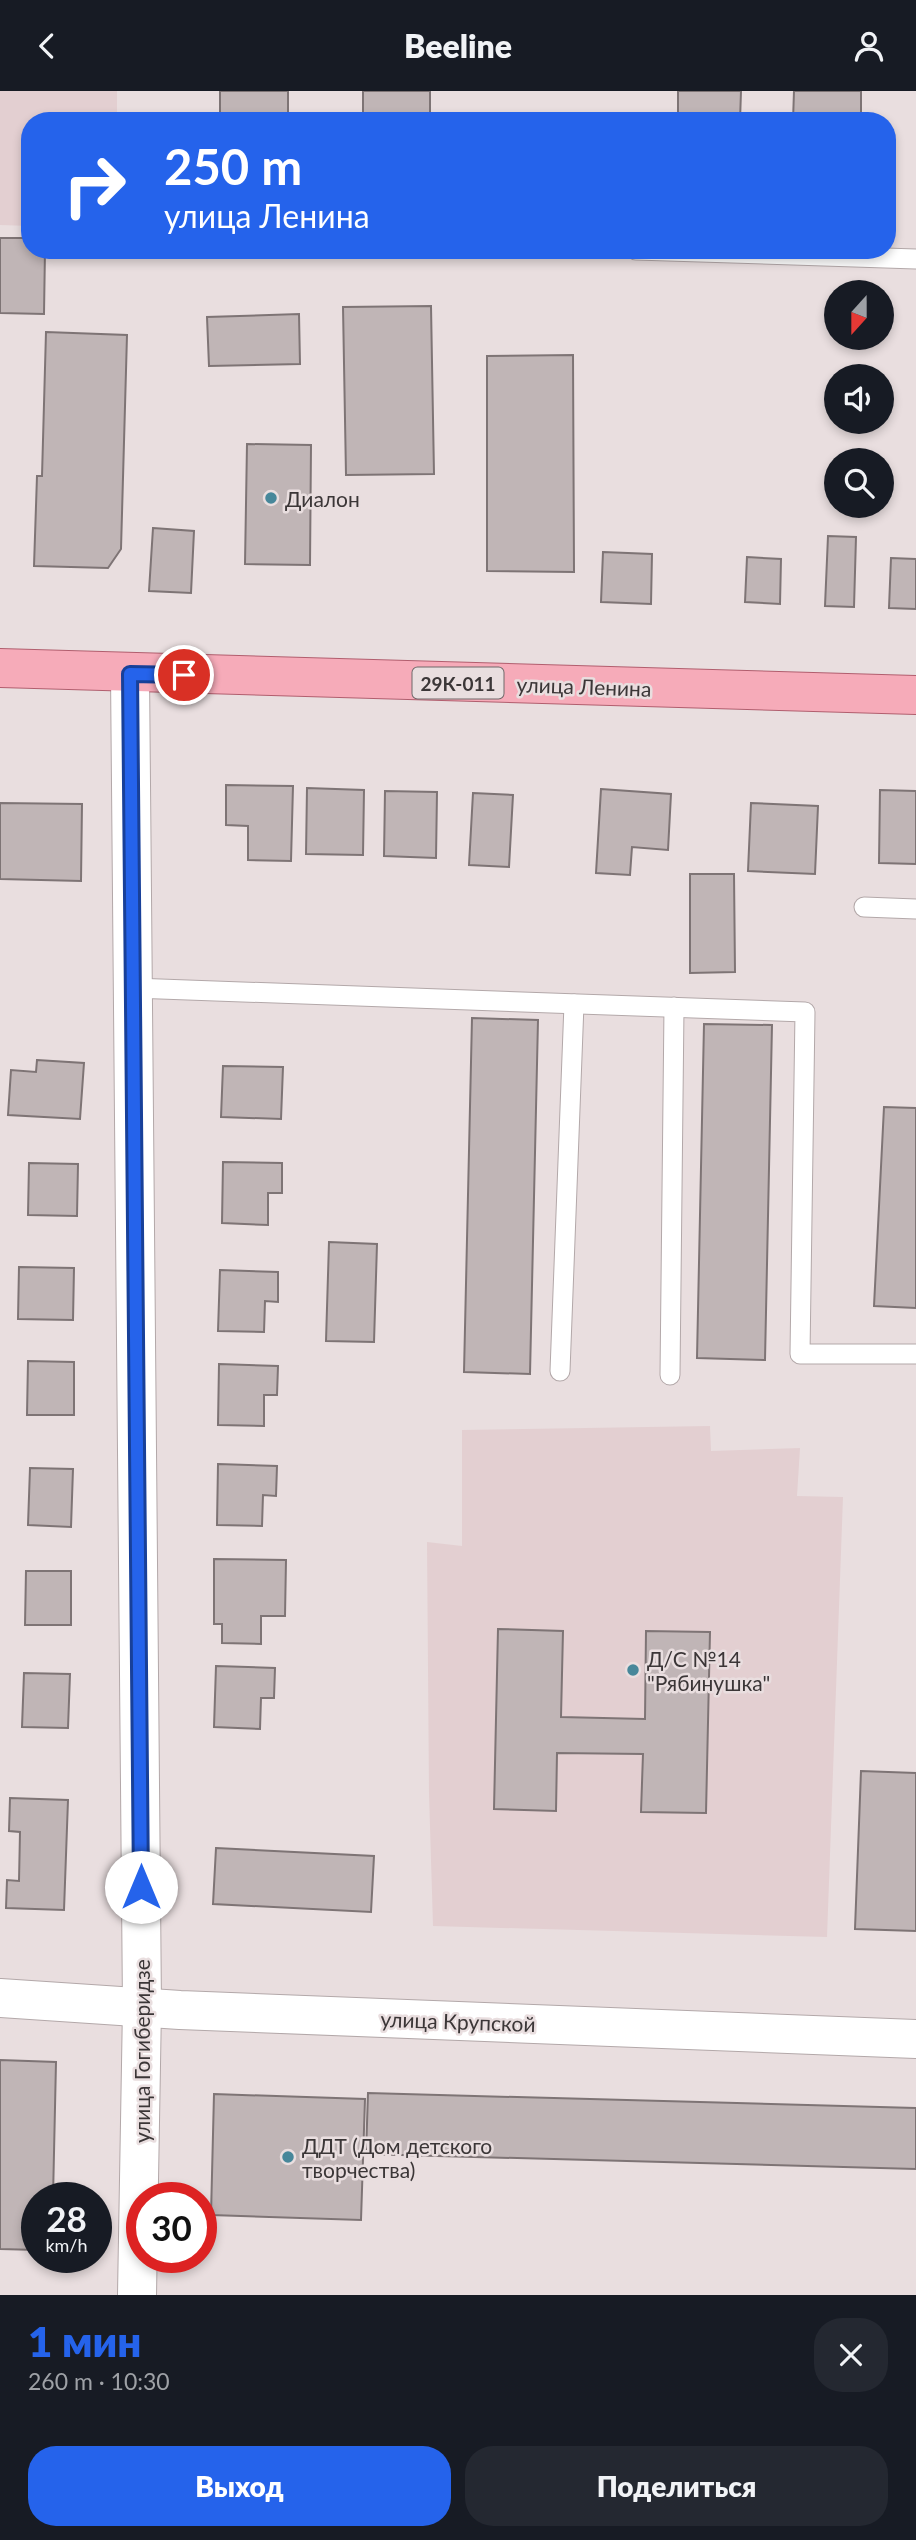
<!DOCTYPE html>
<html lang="ru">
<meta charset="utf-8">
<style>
body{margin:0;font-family:Lato,sans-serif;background:#242831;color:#f1f3f6;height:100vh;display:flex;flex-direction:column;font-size:26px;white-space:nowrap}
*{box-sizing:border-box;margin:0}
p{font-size:23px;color:#9ea1a6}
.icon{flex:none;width:38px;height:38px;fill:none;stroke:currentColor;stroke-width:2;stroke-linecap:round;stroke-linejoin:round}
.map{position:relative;height:2204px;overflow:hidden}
.side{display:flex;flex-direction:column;background:#171b24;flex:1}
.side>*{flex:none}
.top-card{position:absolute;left:21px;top:21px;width:875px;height:147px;border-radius:28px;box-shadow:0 4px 10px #0003;background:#2563eb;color:#fff;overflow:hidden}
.needle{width:46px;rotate:201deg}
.fabs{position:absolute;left:824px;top:189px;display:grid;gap:14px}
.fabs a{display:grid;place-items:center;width:70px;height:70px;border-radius:50%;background:#171b24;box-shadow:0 4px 10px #0003;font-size:35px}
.speed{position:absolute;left:21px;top:2091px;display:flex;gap:14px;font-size:35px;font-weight:700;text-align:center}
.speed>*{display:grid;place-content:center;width:91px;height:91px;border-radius:50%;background:#171b24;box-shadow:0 4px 10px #0003;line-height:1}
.speed small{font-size:18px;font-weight:400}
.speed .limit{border:10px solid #d22;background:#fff;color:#111}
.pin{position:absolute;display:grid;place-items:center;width:60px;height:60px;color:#fff;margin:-30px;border:4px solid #fff;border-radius:50%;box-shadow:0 2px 7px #0007}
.me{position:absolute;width:77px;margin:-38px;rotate:0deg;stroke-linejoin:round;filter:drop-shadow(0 0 5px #0008)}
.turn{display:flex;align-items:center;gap:24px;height:147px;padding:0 28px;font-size:32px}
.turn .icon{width:91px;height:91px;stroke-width:2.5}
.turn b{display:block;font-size:49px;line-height:60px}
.round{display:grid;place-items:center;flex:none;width:74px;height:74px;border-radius:28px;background:#242831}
.headline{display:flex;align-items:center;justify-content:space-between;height:119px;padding:0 28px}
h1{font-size:42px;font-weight:800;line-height:52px;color:#2563eb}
.primary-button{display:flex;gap:14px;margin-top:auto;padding:14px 28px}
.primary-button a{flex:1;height:80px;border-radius:28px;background:#2563eb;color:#fff;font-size:28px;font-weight:800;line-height:80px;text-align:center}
.primary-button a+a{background:#242831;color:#f1f3f6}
header{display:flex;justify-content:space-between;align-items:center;height:91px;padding:0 28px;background:#171b24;font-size:32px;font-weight:800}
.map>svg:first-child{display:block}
.built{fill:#e3cfd1}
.building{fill:#c0b5b6;stroke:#7e7475;stroke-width:2}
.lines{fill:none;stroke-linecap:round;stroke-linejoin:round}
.lane-casing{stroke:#b3a8a9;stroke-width:21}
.street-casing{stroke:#b3a8a9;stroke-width:40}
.primary-casing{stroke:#b15e6e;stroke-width:40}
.lane{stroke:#fff;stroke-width:19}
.street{stroke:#fff;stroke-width:38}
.primary{stroke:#f6abb9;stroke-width:38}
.route-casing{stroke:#184099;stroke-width:18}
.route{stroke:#2563eb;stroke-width:12}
.poi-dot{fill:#47879a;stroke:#e9dedf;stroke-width:2.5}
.labels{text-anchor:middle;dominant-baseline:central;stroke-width:5;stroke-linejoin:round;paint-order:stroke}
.shield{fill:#e9dedf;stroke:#6f6869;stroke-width:2}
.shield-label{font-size:19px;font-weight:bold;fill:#3b3637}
.poi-label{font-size:21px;fill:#3b3637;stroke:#e9dedf;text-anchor:start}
.street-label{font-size:21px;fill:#3b3637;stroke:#e9dedf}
</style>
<header><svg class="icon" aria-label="back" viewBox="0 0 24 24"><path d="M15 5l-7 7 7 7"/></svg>Beeline<svg class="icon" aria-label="person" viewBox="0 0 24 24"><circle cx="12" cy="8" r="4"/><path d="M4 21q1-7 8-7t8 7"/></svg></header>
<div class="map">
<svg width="916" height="2204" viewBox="0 0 916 2204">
<rect width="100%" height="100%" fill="#e9dedf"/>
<g class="built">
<path d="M0,0H117V30H30V135L0,134Z"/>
<path d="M710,1335L711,1360L800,1357L797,1405L843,1406L827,1846L433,1835L429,1702L427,1451L462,1455V1339Z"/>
</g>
<g class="building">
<rect x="220" y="0" width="68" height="30"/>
<rect x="363" y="0" width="67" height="30"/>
<path d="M678,0H741L740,30H678Z"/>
<path d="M794,0H861V30H793Z"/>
<path d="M0,147H30V159H45L44,223L0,222Z"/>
<path d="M431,215L434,383L346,384L343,216Z"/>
<path d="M299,223L300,273L209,275L207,226Z"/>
<path d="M46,241L127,244L121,458L108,477L34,475L37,385H42Z"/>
<path d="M573,264L574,481L487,480V265Z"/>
<path d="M247,353L311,354L310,474L245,473Z"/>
<path d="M153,437L194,440L191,502L149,500Z"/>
<path d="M828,445L856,446L854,516L825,515Z"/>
<path d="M603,461L652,463L651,513L601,511Z"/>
<path d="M747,466L781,468L780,513L745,511Z"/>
<path d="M891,467L916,468V518L889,517Z"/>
<path d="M226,694L293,695L291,770L248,769V735L226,734Z"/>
<path d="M307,697L364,699L363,764L306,763Z"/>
<path d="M601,698L671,703L668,759L632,756L630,784L596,782Z"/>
<path d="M880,699L916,700V773L879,772Z"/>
<path d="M385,700L437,701L436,767L384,765Z"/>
<path d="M473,702L513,704L509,776L469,774Z"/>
<path d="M0,712L82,713L81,790L0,788Z"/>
<path d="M751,712L818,715L815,783L748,780Z"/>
<path d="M690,783H734L735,881L690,882Z"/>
<path d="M472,927L538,929L530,1283L464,1281Z"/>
<path d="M704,933L772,934L765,1269L697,1267Z"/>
<path d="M37,969L84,972L80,1028L8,1024L11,979L36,981Z"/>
<path d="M223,975L283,976L281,1028L221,1026Z"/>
<path d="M884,1016L916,1017V1217L874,1215Z"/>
<path d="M223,1071L282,1072V1102H268V1134L222,1132Z"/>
<path d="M29,1072L78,1073L77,1125L28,1124Z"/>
<path d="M329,1151L377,1153L374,1251L326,1250Z"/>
<path d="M19,1176L74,1177L73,1229L18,1228Z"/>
<path d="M220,1179L278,1181V1211L265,1210L264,1241L218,1240Z"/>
<path d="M28,1270L74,1271V1324H27Z"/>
<path d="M219,1273L278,1275L277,1304H264V1335L218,1334Z"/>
<path d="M218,1373L277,1375L276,1405L263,1404L262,1435L217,1434Z"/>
<path d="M30,1377L73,1378L71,1436L28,1434Z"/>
<path d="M214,1468L286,1469L285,1525H261V1553L222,1552V1533H214Z"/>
<path d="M26,1480H71V1534H25Z"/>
<path d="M498,1538L563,1540L561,1626L645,1628L646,1540L710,1541L706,1722L641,1721L643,1663L557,1662L556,1720L494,1718Z"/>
<path d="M216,1575L275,1577L274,1607H261L260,1638L214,1636Z"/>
<path d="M24,1582L70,1583L68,1637L22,1636Z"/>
<path d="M861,1680L916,1682V1840L855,1838Z"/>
<path d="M10,1707L68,1709L64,1819L6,1817L7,1789L19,1790L20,1741L9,1740Z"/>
<path d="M216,1757L374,1765L371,1821L213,1813Z"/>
<path d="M0,1969L56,1971L53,2107H37V2159L0,2158Z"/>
<path d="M368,2002L916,2017V2078L366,2063Z"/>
<path d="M214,2003L365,2008L361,2129L211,2124Z"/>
</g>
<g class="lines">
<g class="lane-casing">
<g id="lane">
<path d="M636,159L916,168"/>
<path d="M864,816L916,818"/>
<path d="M133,897L805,921L800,1263H916"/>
<path d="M560,1280L574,913"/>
<path d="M670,1284L674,916"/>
</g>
</g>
<g class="street-casing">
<g id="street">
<path d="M130,582L142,1916L137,2204"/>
<path d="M0,1907L180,1919L916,1948"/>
</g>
</g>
<g class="primary-casing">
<path id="primary" d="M0,577L916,604"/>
</g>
<use href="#lane" class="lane"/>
<use href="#street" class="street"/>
<use href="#primary" class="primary"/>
</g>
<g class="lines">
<g class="route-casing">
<path id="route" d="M141,1796L130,583L184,584"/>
</g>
<use href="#route" class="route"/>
</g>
<g class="poi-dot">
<circle cx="271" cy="407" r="7"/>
<circle cx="633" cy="1579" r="7"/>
<circle cx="288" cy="2066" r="7"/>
</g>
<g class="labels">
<rect class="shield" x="412.5" y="576.5" width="91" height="31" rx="5"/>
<g class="shield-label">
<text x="458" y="592">29К-011</text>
</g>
<g class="poi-label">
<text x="285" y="407">Диалон</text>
<text x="647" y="1567">Д/С №14<tspan x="647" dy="24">"Рябинушка"</tspan></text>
<text x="302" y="2054">ДДТ (Дом детского<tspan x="302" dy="24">творчества)</tspan></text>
</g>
<g class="street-label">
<text transform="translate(584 595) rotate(2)">улица Ленина</text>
<text transform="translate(458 1930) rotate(2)">улица Крупской</text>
<text transform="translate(141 1960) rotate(-90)">улица Гогиберидзе</text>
</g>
</g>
</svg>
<div class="fabs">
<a><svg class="needle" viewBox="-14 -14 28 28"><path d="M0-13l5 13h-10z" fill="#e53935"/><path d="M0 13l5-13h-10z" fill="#9ea1a6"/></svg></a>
<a><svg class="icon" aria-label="sound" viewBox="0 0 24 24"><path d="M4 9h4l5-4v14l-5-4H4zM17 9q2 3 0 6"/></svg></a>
<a><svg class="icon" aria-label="search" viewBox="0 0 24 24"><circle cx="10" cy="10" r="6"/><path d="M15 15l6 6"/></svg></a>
</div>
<div class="speed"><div>28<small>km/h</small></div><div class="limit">30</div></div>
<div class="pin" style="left:184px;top:584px;background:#d93025"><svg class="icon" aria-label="arrive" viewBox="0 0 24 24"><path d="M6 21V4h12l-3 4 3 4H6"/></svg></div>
<svg class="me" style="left:141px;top:1796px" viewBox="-20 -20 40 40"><circle r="19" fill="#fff"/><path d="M0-13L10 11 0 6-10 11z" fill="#2563eb"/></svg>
<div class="top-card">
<div class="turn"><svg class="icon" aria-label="right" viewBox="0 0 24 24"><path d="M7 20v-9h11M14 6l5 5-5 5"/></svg><div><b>250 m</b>улица Ленина</div></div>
</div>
</div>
<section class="side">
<div class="headline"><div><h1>1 мин</h1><p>260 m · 10:30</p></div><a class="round"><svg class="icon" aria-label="close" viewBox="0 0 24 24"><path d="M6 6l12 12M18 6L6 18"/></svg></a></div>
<div class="primary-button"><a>Выход</a><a>Поделиться</a></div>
</section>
